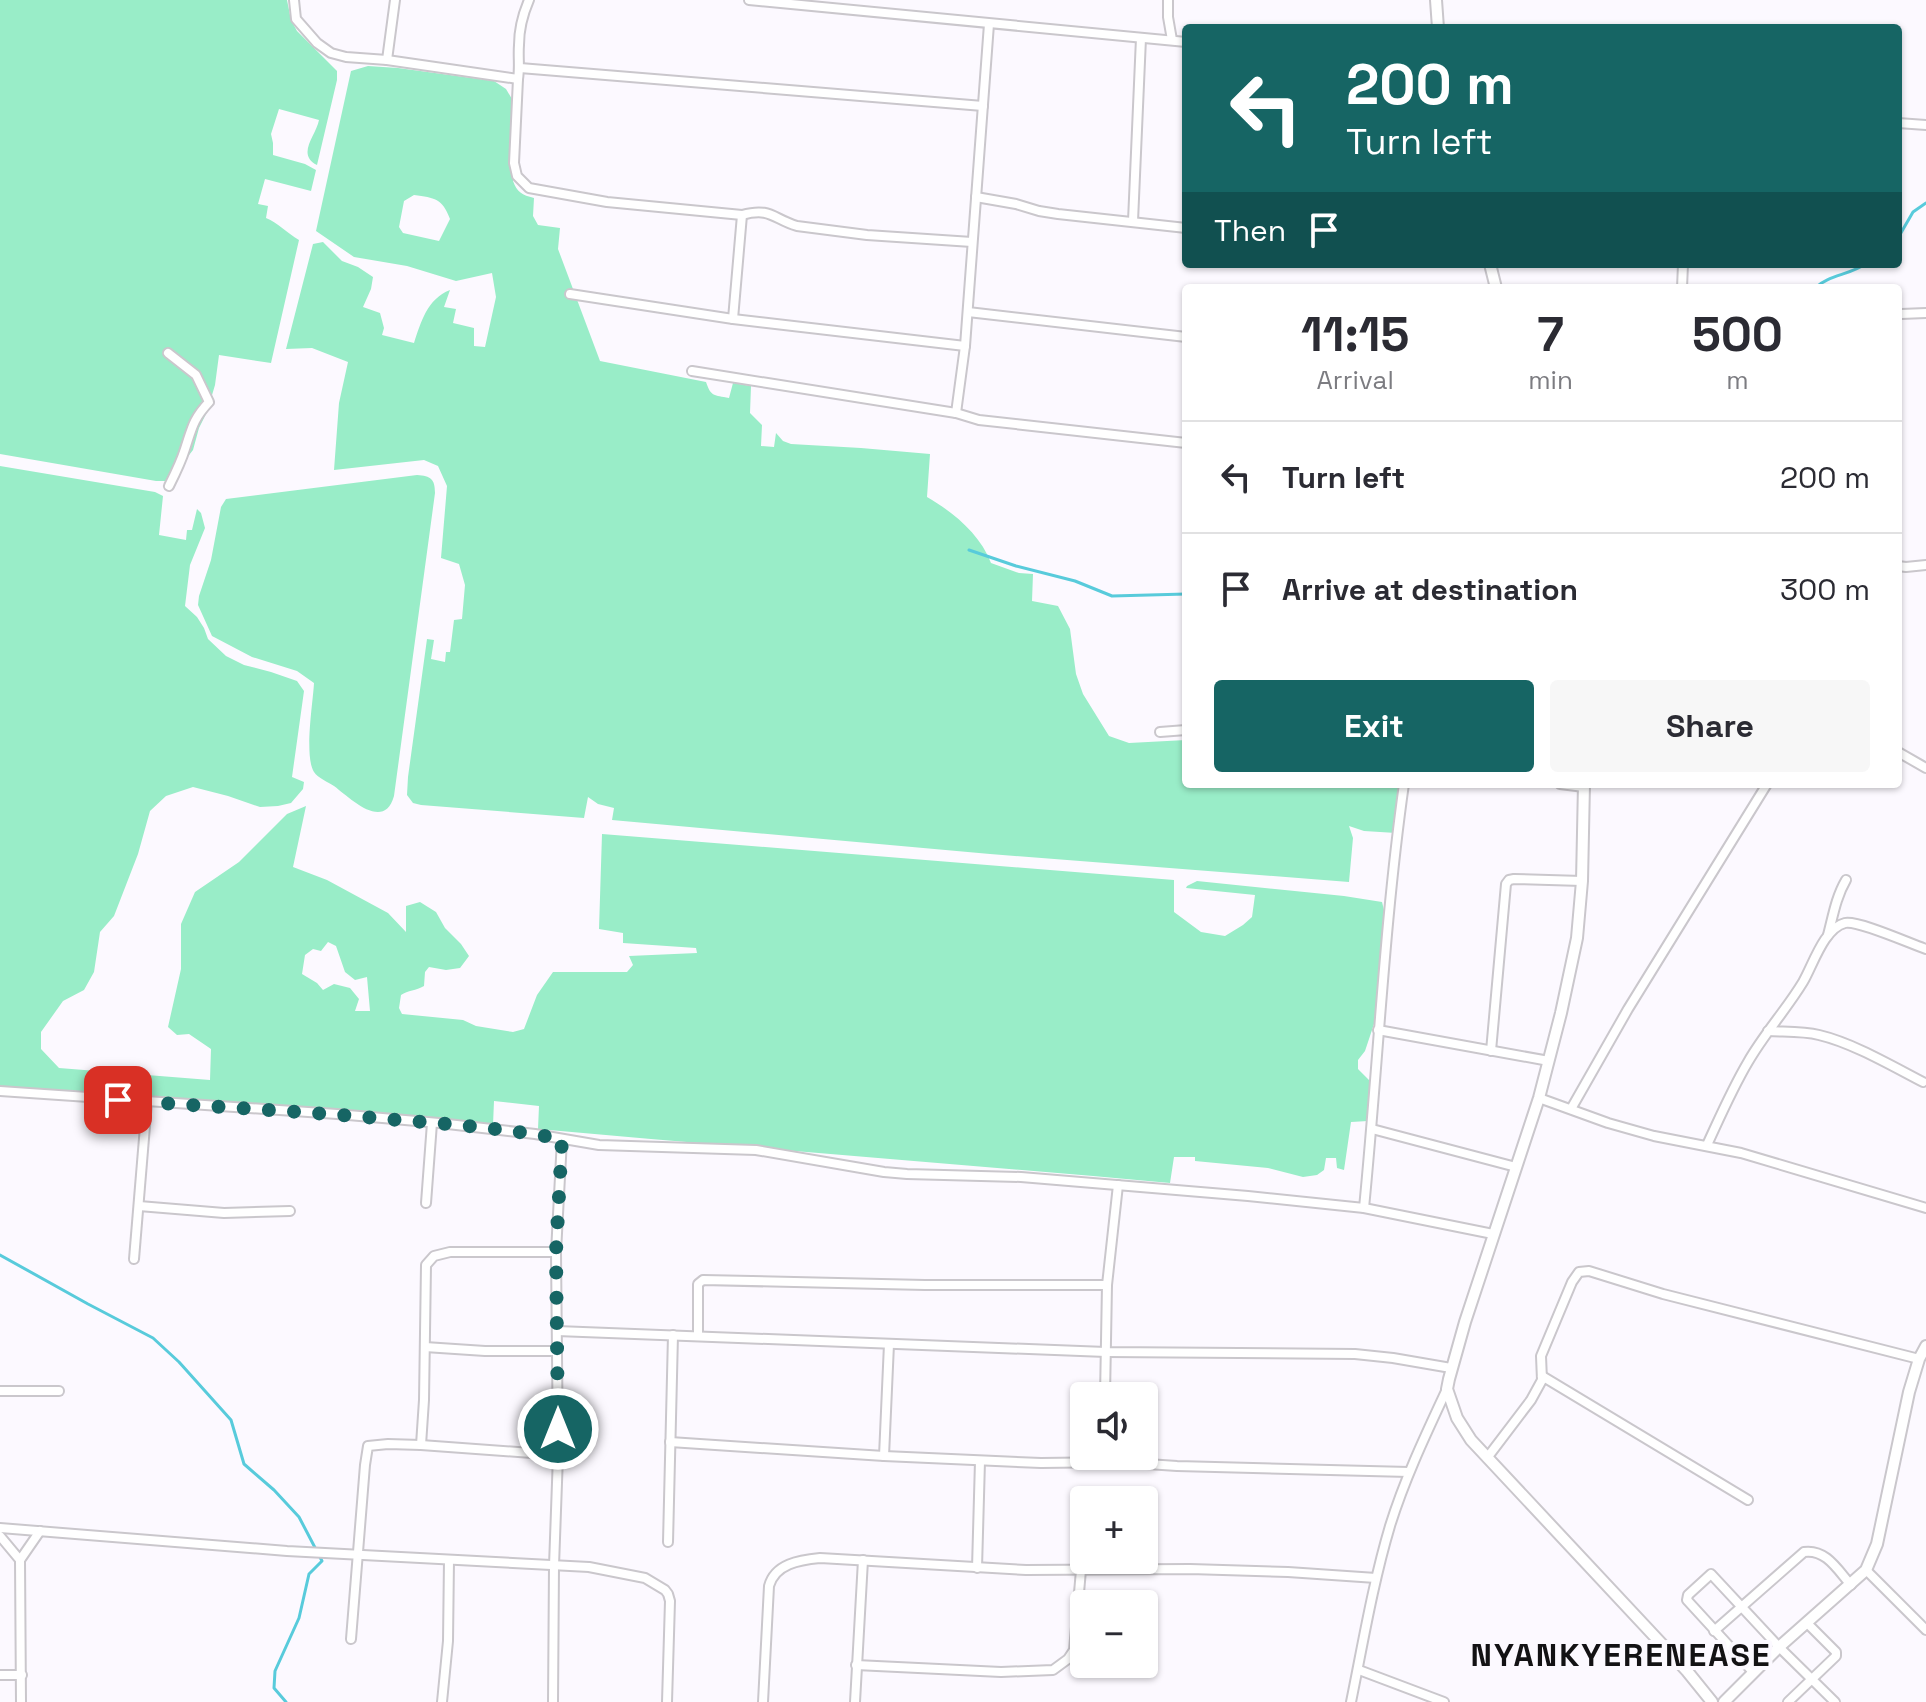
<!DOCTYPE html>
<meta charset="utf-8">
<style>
body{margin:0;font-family:"Space Grotesk",sans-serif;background:#f7f7f7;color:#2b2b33;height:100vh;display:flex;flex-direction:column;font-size:30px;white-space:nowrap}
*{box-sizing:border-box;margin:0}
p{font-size:26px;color:#7c7c81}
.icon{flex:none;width:44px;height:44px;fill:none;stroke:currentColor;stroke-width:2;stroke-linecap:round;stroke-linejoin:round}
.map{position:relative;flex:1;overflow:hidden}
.sheet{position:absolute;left:1182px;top:284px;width:720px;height:504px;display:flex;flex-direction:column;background:#fff;border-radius:8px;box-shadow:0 2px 6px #0004}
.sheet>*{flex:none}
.banner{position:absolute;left:1182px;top:24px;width:720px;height:244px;border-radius:8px;box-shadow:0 2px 6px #0004;background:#166564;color:#fff;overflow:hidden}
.controls{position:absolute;left:1070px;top:1382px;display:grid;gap:16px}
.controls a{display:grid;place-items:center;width:88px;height:88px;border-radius:8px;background:#fff;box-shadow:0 2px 6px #0004;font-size:40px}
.pin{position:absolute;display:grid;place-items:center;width:68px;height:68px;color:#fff;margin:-34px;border-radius:16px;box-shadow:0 4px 12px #0006}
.me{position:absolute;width:88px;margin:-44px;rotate:0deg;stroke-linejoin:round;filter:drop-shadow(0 0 6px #0008)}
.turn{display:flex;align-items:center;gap:28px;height:168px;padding:0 32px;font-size:36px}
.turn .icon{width:104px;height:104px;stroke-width:2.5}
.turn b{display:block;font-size:56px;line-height:68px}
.then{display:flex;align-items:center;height:76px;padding:0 32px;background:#0003;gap:16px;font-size:30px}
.eta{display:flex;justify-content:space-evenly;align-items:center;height:136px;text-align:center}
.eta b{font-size:48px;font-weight:700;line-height:56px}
.button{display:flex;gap:16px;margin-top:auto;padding:16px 32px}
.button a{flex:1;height:92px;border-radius:8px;background:#166564;color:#fff;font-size:32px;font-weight:700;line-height:92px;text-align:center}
.button a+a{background:#f7f7f7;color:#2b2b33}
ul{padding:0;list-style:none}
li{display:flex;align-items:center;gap:24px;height:112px;padding:0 32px;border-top:2px solid #e1e1e2}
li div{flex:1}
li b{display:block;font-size:30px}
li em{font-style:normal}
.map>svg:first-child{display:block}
.green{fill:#99edc8;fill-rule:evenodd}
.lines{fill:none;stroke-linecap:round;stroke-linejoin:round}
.stream{stroke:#58cbdb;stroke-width:3}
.minor-casing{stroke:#cac7cc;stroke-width:12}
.tertiary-casing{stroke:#cac7cc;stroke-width:14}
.minor{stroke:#fff;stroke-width:8}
.tertiary{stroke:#fff;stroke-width:10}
.route{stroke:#166564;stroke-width:14;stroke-dasharray:0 25.2}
.labels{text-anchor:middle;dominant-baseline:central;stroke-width:8;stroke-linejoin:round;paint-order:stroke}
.district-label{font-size:32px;font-weight:bold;letter-spacing:2px;fill:#131214;stroke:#fcf9ff}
</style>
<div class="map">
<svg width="1926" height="1702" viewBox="0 0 1926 1702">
<rect width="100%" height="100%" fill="#fcf9ff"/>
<g class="green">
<path d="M0,0H287L291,20L297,31L337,71V80L317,165C296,154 316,136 319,120L279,109L271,134L273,143V155L305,164L316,170L311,191L265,179L258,204L268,206L266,218C278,223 287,233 299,240L271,363L219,355L215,385L207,412L199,428L193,450L169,481H156L0,454Z"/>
<path d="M368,66L398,68L494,81L506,89L512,99L513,181C517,192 522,195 534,198L533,216L538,225L560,228L558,249L600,361L706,382C711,397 714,395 729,398L733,383L751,386L750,413L762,425L761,446L774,447L776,433L783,441L791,444L861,448L930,454L927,497C953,512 980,534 991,563L1019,573L1033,574L1032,601L1058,606L1070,629L1076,674L1083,694L1109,736L1129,743L1186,740V784H1402L1396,833L1364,831L1349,826L1353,838L1349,882L990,854L612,820L614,808L598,804L588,797L584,818L421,805L413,803L407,795L408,777L427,639L434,640L431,659L445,662L446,652H450L454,620L462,619L465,585L459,564L441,558L447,486L438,466L424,460L334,470L339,403L348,362L312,348L286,349L313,244L323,242L342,261L358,267L373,277L371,289L363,307L380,313L384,328L382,335L414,343C421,322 427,299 450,290L444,307L456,309L453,323L474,328V346L485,347L496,297L492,273L456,281L407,266L354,257L316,231L351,71ZM414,195C435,198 442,198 450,219L439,241L403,233L399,227L404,201Z"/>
<path d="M0,466L155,492L163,496L159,535L186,540L187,530H192L197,509L201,513L205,528L190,565L185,606L197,617L204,628L208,639L226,656L244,665L271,672L297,681L304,691L292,777L304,782L303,789L291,803L278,806L260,807L228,796L193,787L166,796L150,811L138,854L114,916L100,932L94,972L84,990L63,1001L41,1032V1049L59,1068L210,1080L211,1049L189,1034L177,1035L168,1027L181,969V924L195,892L239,862L287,814L306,806L293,867L327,880L388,913L406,932V906L420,902L436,912L445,928L461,944L469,956L460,968L446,970L429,967L425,972L424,986C416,991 408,990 401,995L399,1008L402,1014L463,1020L476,1026L513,1032L524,1029L537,995L553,972H627L633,965L629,956L697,953L696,948L623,943V933L599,929L602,834L1174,880V912L1201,932L1225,936L1243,925L1252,917L1255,895L1186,888L1187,886L1197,881L1344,896L1382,902L1386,918L1377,1015L1365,1051L1358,1060V1069L1370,1081L1368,1121L1351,1122L1344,1170L1337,1168L1336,1158H1326L1324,1170L1317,1175L1303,1177L1268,1168L1195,1161V1157H1174L1170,1183C959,1164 748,1148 538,1129L539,1106L494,1101L493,1125L215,1101L0,1088ZM328,942L336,946L345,972L355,980L367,977L370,1011H355L359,999L350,988L334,984L323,990L317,983L302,974L305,955L313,949L321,951Z"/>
<path d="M417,475C431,476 435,479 435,493L394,796C384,832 350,798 334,786C328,782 318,778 314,772C304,756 313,703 314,683L297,671L252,657L212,636L198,605L199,596L211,560L221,507L226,499Z"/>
</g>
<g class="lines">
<g class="stream">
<path d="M1898,238L1913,212L1926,203"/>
<path d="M1815,288C1828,275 1850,275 1865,264"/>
<path d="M969,550L1016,566L1075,581L1112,596L1186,594"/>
<path d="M0,1255L88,1304L153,1338L179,1362L231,1420L244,1464L274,1490L299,1517L322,1561L309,1574L299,1618L275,1671L274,1688L286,1702"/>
</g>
<g class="minor-casing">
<g id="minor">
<path d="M294,0L296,19L317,43L331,53L346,57L387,60L518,79"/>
<path d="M529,0C523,14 519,30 519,45C518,57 520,67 518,79L514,163L517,176L529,188L607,202L742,215C771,207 773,219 797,226L867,235L972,242"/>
<path d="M749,0L1186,42"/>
<path d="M1168,0V17L1172,40"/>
<path d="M387,60L395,0"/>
<path d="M520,68L983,106"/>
<path d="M1898,123L1926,125"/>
<path d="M976,197L1016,204L1039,211L1058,214L1186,228"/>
<path d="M1133,221L1141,38"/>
<path d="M1682,288L1683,264"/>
<path d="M570,294L733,319L965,346"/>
<path d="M968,312L1186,337"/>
<path d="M1901,314L1926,313"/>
<path d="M733,319L742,215"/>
<path d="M168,353L196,375L209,402C193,419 192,428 185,449C181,462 175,474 169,486"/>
<path d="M692,371L956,413L979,420L1186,443"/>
<path d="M956,413L965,346L989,24"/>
<path d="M1898,566L1906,567L1926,565"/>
<path d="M1160,732L1186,730"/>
<path d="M1898,752L1926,768"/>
<path d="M1560,784L1584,787"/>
<path d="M1828,935C1833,916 1836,897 1846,880"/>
<path d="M1378,1030L1549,1061"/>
<path d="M1768,1031C1785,1032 1803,1031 1819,1035C1853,1043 1892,1066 1923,1082"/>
<path d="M1491,1051L1506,884L1509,880L1514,879L1582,881"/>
<path d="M0,1091L337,1114L439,1123L535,1134L599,1145L756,1150L884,1172L907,1174L1021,1177L1248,1196L1364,1208L1493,1234"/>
<path d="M1539,1098L1608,1123L1654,1136L1741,1153L1926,1208"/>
<path d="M1571,1109L1628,1009L1767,784"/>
<path d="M1372,1129L1516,1167"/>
<path d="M1707,1145C1720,1117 1732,1089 1748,1062C1764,1034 1786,1010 1803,982C1813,965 1824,928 1845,923C1858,920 1911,944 1926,949"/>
<path d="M426,1203L432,1123"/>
<path d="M139,1206L224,1213L290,1211"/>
<path d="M1364,1208C1378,1066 1384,925 1404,784"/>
<path d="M134,1259L147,1102"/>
<path d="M557,1331L1106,1352L1355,1354L1393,1358L1451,1368"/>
<path d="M698,1336V1284L703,1280L925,1285H1107"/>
<path d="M425,1347L485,1351H557"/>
<path d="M1542,1376L1748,1500"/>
<path d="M0,1391H59"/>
<path d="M1105,1396L1107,1285L1118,1185"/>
<path d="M670,1442L884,1456L1041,1463L1118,1462L1177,1466L1409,1472"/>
<path d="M421,1445L424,1400L426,1265L434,1256L450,1252H556"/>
<path d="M884,1456L889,1344"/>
<path d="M1487,1458L1531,1400L1542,1380L1541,1356L1572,1282L1579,1272L1589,1271L1663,1294L1919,1359"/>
<path d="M0,1528L287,1551L589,1567L645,1578L665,1590L668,1594L670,1601L667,1702"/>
<path d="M0,1536L20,1560"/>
<path d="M668,1542L673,1335"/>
<path d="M977,1568L980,1461"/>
<path d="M1866,1570L1926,1630"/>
<path d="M1714,1631L1804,1552C1826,1549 1837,1569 1851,1585"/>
<path d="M351,1639L365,1465L368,1446L388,1444L421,1445L558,1455"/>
<path d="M856,1665L1001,1672L1053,1670L1068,1659L1074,1650L1081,1570"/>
<path d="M1359,1670L1444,1702"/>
<path d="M1753,1672L1687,1600L1688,1595L1711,1574L1779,1647L1835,1702"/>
<path d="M0,1675H22"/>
<path d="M21,1702L20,1560L40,1531"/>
<path d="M442,1702L448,1641L449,1560"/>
<path d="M553,1702L554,1566L558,1455L556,1252L562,1139"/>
<path d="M763,1702L769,1586C775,1564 799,1560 820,1558L1026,1570L1190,1569L1288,1572L1376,1578"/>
<path d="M855,1702L863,1560"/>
<path d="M1351,1702C1363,1643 1373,1583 1390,1526C1405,1478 1426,1434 1447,1389"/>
<path d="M1788,1702L1836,1656V1652L1808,1624"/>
</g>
</g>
<g class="tertiary-casing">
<g id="tertiary">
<path d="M1436,0L1438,28"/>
<path d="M1490,264L1496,288"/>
<path d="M1584,784L1582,881L1577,938L1561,1013L1539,1098L1465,1322L1449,1379L1447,1389L1457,1418L1471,1440L1687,1671L1712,1702"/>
<path d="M1724,1702L1779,1647L1866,1570L1877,1544L1909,1392L1919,1359L1926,1346"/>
</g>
</g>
<use href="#minor" class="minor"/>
<use href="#tertiary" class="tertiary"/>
</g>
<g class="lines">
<path class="route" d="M118,1100C211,1107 305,1111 398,1120C453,1124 508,1129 562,1139L556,1252L558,1429"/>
</g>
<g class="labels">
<g class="district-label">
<text x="1621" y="1655">NYANKYERENEASE</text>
</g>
</g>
</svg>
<div class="controls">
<a><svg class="icon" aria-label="sound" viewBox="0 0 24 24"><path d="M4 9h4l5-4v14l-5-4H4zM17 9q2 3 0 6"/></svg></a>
<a>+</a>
<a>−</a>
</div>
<div class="pin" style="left:118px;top:1100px;background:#d93025"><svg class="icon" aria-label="arrive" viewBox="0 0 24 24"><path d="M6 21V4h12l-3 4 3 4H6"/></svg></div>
<svg class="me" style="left:558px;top:1429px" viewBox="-20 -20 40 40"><circle r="17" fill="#166564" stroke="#fff" stroke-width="3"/><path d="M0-11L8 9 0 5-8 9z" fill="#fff"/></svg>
<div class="banner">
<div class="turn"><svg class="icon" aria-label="left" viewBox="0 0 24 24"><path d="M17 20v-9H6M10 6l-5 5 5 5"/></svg><div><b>200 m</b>Turn left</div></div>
<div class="then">Then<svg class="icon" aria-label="arrive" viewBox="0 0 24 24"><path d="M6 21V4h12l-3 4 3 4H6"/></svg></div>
</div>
<section class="sheet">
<div class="eta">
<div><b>11:15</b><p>Arrival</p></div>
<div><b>7</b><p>min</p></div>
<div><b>500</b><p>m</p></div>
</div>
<ul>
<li><svg class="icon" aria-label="left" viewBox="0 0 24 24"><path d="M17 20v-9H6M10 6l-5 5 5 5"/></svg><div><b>Turn left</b></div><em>200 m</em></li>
<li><svg class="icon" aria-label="arrive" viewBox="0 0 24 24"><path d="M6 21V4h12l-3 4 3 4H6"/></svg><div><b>Arrive at destination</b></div><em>300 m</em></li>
</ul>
<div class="button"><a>Exit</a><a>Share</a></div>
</section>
</div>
